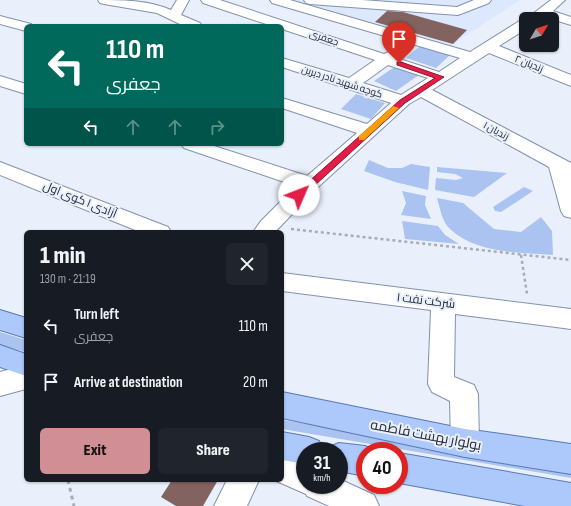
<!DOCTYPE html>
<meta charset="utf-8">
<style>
body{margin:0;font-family:"Sofia Sans Condensed",Cairo,sans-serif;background:#20242c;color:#f1f3f6;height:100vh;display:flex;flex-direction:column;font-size:15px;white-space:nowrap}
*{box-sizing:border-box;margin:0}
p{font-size:13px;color:#9ea1a6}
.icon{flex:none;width:22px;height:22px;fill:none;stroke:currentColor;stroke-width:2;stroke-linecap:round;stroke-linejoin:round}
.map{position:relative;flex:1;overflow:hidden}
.panel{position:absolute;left:24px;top:230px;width:260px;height:252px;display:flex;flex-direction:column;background:#171b24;border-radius:6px;box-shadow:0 1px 3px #0004}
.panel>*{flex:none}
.guide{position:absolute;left:24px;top:24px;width:260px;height:122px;border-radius:6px;box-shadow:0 1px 3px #0004;background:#00695c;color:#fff;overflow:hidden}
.needle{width:26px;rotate:51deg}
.controls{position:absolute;left:519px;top:12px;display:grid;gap:8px}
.controls a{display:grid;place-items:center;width:40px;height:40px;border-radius:6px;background:#171b24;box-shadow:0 1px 3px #0004;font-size:20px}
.speed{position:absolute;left:296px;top:442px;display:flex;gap:8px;font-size:20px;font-weight:700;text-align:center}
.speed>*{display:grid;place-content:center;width:52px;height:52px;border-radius:50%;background:#171b24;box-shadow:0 1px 3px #0004;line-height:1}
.speed small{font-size:10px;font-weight:400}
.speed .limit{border:6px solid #d22;background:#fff;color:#111}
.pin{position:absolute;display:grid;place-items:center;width:34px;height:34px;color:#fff;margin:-41px -17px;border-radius:50% 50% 50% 0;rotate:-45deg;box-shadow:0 0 4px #0007}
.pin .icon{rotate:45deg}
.me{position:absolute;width:44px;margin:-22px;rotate:46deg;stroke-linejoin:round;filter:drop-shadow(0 0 3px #0008)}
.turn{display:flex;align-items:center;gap:14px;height:84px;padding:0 16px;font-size:18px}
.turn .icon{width:52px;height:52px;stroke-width:2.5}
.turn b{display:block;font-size:28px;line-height:34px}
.lanes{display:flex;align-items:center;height:38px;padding:0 16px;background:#0003;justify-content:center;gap:20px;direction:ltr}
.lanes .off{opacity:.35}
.round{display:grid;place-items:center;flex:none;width:42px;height:42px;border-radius:6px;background:#20242c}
.head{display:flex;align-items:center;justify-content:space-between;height:68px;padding:0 16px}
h1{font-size:24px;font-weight:800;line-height:30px}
.primary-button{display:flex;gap:8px;margin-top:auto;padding:8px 16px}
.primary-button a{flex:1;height:46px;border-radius:6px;background:#d18f95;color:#111;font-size:16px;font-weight:800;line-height:46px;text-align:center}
.primary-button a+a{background:#20242c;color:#f1f3f6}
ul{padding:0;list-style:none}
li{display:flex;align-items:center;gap:12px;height:56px;padding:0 16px}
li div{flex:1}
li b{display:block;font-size:15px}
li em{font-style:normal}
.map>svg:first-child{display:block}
.built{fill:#dce8fd}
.green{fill:#aac3f0}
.building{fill:#836360}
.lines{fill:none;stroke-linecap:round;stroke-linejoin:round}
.minor-casing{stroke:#8391ab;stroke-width:2}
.major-casing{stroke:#5979b4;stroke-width:2}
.path-far1{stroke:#a7adb8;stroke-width:2.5;stroke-dasharray:3 3;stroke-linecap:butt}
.path{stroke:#a7adb8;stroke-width:3;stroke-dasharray:4 4;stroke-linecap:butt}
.minor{fill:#fff;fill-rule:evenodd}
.major{fill:#adc8fb;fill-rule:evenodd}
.route{fill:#e11d48;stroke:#92132f}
.slow{fill:#f59e0b}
.labels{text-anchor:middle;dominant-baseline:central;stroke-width:4;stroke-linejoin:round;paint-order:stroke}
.far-street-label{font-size:10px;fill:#242a34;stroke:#e9f0fb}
.street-label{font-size:12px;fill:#242a34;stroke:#e9f0fb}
.near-street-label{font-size:14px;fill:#242a34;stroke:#e9f0fb}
</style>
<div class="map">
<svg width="571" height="506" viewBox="0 0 571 506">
<rect width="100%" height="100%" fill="#e9f0fb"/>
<path class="built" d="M290,0H520L450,46Z"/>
<g class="green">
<path d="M420,46L450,55L436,68L406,58Z"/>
<path d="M396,66L419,75L396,91L374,81Z"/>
<path d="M356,94L385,103L371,119L341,109Z"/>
<path d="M369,160L388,168H402L411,164L430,167L428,190L395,182L364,171Z"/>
<path d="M437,167L507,173L474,197L435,190L436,178L456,180L463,178L455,174L437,172Z"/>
<path d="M524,187L533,191L501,212L495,211L493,207Z"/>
<path d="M402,191L426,196L425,205L431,219L401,215L406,203Z"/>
<path d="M437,198L463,203L494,229L521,232L541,217L552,231L553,255C519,252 477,254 450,229C442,222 440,208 437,198Z"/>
<path d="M402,221L438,226L445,235L459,244L405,239Z"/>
<path d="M0,332L26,340V352L0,345Z"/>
<path d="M282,420L571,466V478L282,429Z"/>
</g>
<g class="building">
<path d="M387,11L403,12L467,30L453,44L375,22Z"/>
<path d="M172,480H218L203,506H176L161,497Z"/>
</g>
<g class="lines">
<g class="minor-casing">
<g id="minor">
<path d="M98,0C121,0 149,0 171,10L177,0H189L181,15L200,23L202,26H184L157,13L104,4L100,3Z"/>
<path d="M201,0H220L384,54L395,49L400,50L402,53L397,58L439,72L460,58L272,3L270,0H290L470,52L521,20L526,19V29L499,46L571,75V86L489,53L432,90L571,163V218L564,216L561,211L549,167L421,97L409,104L317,188L275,232H253L261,221L296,186L184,148L181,144H208L307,176L357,133L282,108V98L367,124L391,103L282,67V58L349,78L375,60L282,29V26H272L203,3ZM388,65L428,78L401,95L363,83Z"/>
<path d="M304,0H362L457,7L474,0H491L489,3L458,15L310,4L306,3Z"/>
<path d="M551,0H565L553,11L571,17V25L545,17L542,19H526Z"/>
<path d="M0,16L31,24L32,26H26V31L0,24Z"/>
<path d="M0,76L26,84V94L0,86Z"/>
<path d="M0,162L168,227L171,232H140L0,175Z"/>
<path d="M282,273L571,309V329L455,314L454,377L474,385L478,394L479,443L475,453L465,457L455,453L451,443L450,401L432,392L428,384L431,310L282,291Z"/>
<path d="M26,365V389L0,396V372Z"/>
<path d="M282,453L305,463V485H339V479L374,495L379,506H329L307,496L306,494L274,480H282Z"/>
<path d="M227,480H259L247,506H214Z"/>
</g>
</g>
<g class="major-casing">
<g id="major">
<path d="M0,310L26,318V338L0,330Z"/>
<path d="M0,345L26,354V376L0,367Z"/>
<path d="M282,392L465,429L571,444V474L465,457L282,418Z"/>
<path d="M282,432L309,437L319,441L324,451H305V464L282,460Z"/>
<path d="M339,443L365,446L375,451H365V476L339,471V451H327L329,447Z"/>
<path d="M399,453L571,483V506H525L399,483Z"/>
</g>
</g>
<g class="path-far1">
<path d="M291,229L571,260"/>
<path d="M521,255L527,294"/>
</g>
<path class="path" d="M68,480L74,506"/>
<use href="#minor" class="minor"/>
<use href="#major" class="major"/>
</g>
<path class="route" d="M397,62H401L444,77L405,103L302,197H296L295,195L296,193L400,100L435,78L397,65Z"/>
<path class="slow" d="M393,106L399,108L364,140H359V136Z"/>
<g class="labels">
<g class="far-street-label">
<text transform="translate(324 38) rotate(19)">جعفری</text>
<text transform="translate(529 64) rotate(22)">زندیان ۲</text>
<text transform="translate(342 82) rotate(18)">کوچه شهید نادر دیرین</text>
<text transform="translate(496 131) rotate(28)">زندیان ۱</text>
</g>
<g class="street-label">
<text transform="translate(80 200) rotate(22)">آزادی ۱ کوی اول</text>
<text transform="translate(426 301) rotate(7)">شرکت نفت ۱</text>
</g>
<g class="near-street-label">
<text transform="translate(426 435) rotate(11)">بولوار بهشت فاطمه</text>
</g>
</g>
</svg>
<div class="controls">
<a><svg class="needle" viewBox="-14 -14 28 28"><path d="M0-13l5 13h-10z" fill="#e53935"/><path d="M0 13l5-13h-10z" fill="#9ea1a6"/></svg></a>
</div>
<div class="speed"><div>31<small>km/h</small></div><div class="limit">40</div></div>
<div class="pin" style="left:399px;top:63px;background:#d93025"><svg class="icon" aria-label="arrive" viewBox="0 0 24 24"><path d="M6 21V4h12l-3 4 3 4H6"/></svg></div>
<svg class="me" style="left:299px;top:195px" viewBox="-20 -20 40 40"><circle r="19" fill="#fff"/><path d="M0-13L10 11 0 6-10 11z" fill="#e11d48"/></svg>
<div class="guide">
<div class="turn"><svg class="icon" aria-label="left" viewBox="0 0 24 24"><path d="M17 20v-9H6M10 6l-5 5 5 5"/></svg><div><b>110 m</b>جعفری</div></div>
<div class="lanes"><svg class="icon" aria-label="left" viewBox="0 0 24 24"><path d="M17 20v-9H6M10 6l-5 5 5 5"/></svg><svg class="icon off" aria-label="ahead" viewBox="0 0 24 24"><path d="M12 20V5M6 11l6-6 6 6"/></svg><svg class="icon off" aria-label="ahead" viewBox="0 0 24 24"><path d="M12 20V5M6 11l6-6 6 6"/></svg><svg class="icon off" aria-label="right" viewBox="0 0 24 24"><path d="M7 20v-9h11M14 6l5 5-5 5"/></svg></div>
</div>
<section class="panel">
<div class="head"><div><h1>1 min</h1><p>130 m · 21:19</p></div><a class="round"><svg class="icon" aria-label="close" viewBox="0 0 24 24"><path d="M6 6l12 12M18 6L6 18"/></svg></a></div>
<ul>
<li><svg class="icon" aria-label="left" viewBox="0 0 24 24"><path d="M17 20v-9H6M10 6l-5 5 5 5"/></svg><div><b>Turn left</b><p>جعفری</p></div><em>110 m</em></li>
<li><svg class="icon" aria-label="arrive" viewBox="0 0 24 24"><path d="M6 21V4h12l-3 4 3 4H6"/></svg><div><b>Arrive at destination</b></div><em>20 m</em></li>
</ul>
<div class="primary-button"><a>Exit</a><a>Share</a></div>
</section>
</div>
